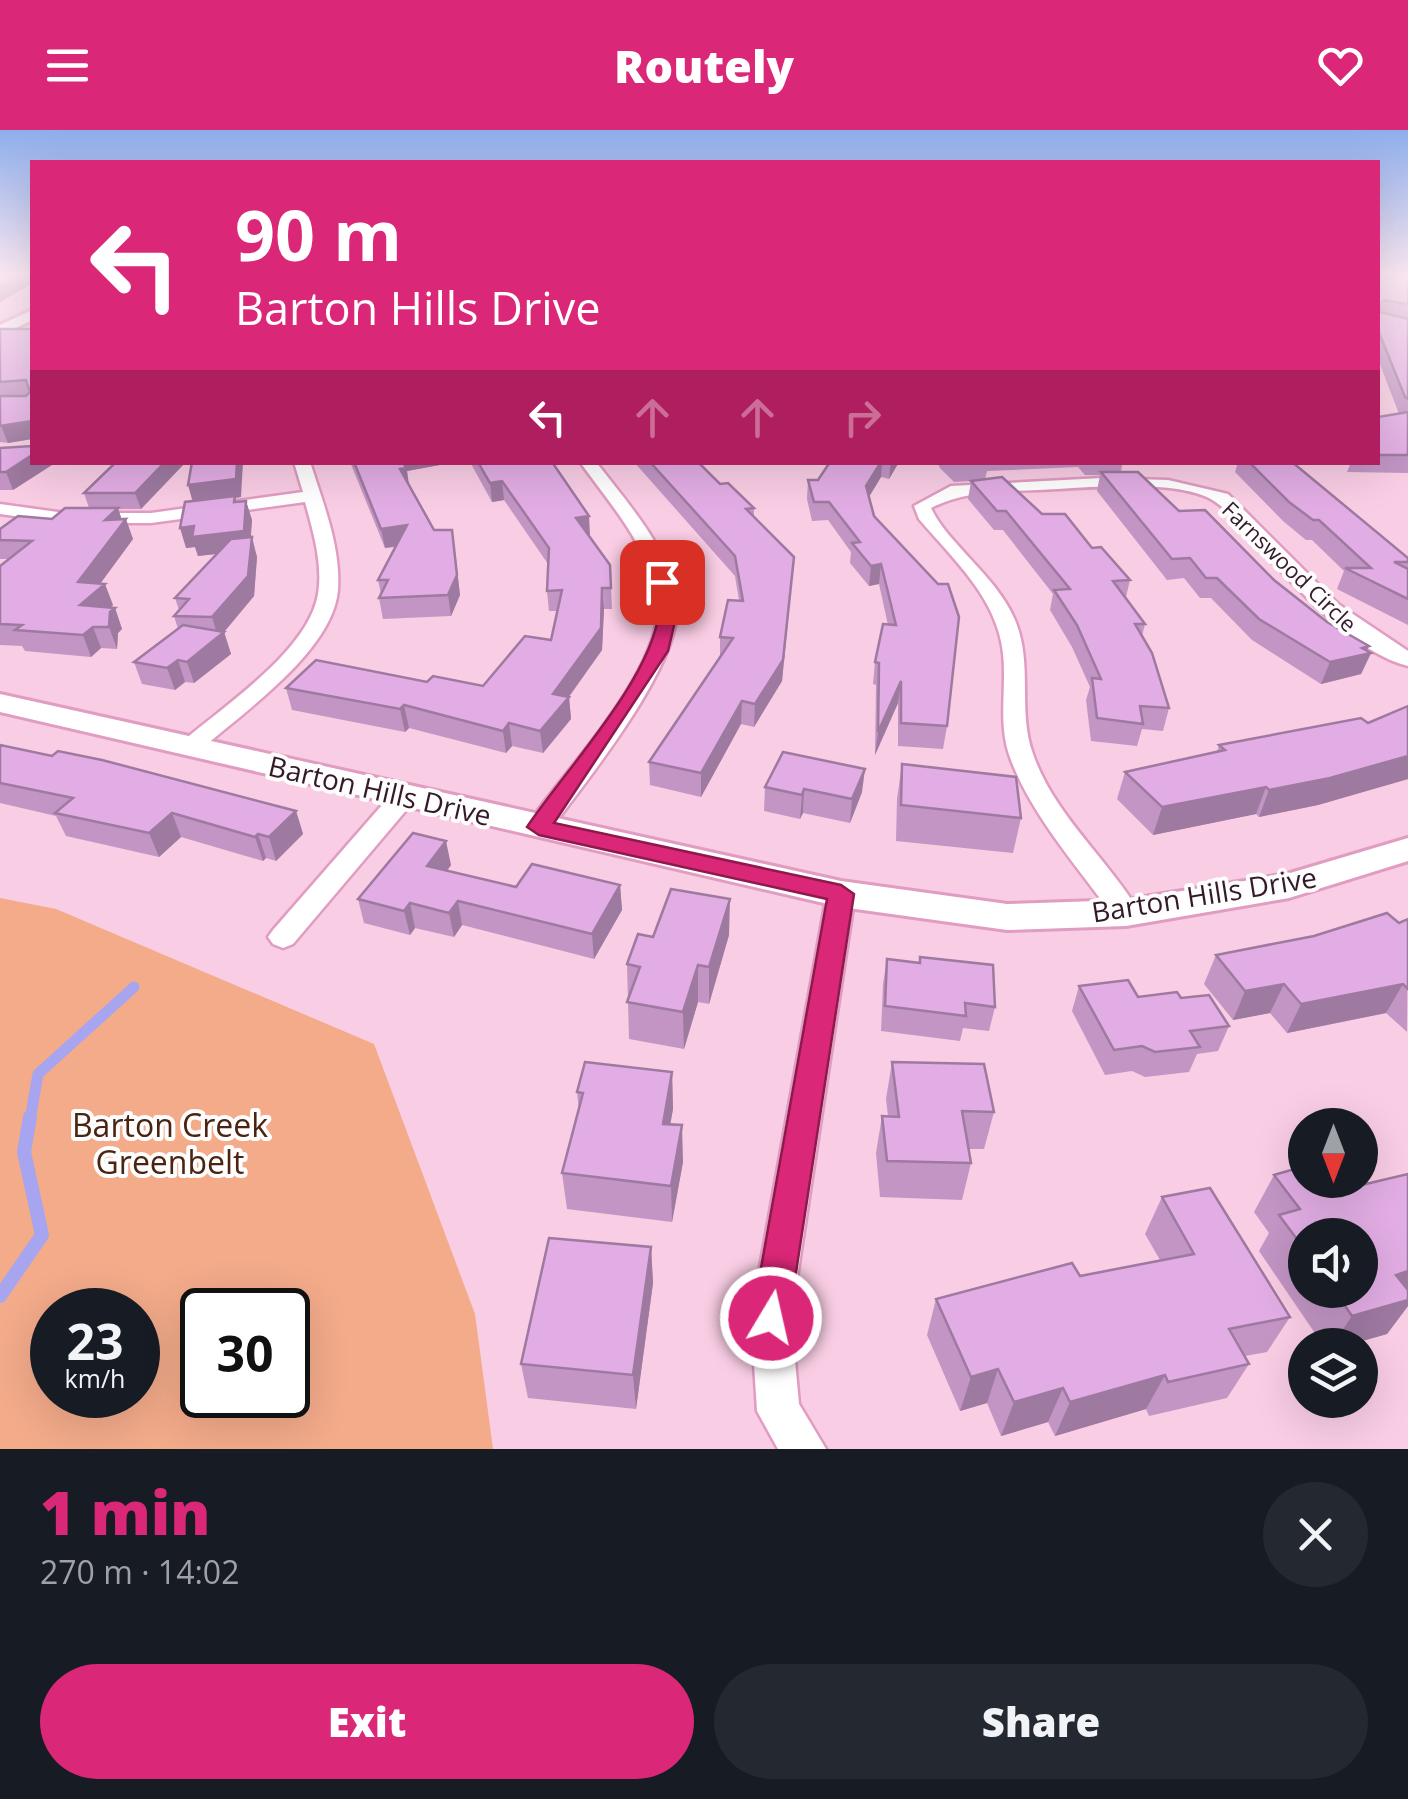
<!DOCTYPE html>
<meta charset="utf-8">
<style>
body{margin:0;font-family:"Open Sans",sans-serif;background:#242831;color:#f1f3f6;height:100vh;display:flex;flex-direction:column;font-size:38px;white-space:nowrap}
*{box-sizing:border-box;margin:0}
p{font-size:32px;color:#9ea1a6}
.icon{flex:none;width:55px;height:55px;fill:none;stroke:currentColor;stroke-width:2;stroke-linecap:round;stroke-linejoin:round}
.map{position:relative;height:1319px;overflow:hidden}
.drawer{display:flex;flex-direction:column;background:#171b24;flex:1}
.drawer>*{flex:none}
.banner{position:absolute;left:30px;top:30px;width:1350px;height:305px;border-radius:0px;box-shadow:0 10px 40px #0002;background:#db2777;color:#fff;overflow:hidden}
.needle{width:65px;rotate:180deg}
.tools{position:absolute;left:1288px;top:978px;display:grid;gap:20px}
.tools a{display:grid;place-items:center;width:90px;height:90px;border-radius:50%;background:#171b24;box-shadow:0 10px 40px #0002;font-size:50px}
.speed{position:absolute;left:30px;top:1158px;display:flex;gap:20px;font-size:50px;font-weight:700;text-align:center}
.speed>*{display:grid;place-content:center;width:130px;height:130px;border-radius:50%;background:#171b24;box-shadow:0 10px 40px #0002;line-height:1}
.speed small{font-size:25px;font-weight:400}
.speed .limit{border:5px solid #111;border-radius:15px;background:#fff;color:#111}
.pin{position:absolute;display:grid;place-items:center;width:85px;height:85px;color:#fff;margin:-42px;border-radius:20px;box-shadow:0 5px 15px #0006}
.me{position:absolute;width:110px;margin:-55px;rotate:9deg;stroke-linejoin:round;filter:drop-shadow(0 0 8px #0008)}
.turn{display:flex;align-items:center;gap:35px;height:210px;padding:0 40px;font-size:45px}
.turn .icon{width:130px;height:130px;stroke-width:2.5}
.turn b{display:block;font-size:70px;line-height:85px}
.lanes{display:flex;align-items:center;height:95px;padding:0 40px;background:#0003;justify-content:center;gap:50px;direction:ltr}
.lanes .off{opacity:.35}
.round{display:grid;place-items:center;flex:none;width:105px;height:105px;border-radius:52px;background:#242831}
.head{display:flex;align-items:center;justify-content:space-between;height:170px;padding:0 40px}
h1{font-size:60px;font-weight:800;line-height:75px;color:#db2777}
.primary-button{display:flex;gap:20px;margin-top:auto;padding:20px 40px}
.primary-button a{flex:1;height:115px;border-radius:60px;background:#db2777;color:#fff;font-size:40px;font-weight:800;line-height:115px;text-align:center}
.primary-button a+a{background:#242831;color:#f1f3f6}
header{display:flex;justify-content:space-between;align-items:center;height:130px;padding:0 40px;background:#db2777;color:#fff;font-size:45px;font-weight:800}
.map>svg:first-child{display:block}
.green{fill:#f3ab8a;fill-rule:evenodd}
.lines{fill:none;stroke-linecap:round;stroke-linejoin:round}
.stream-far1{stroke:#a8a5f0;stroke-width:11}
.stream{stroke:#a8a5f0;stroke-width:14}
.minor-casing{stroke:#e19cc2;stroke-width:5}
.tertiary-casing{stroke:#e19cc2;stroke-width:6}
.minor{fill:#fff;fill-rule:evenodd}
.tertiary{fill:#fff;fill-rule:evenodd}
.wall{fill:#c295c4;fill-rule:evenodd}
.shaded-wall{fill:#9e79a0}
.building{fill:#e2ade4;stroke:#9e79a0;stroke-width:2.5}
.route{fill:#db2777;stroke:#8e194d;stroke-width:2.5}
.labels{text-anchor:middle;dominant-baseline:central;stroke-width:8;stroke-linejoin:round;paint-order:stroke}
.far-street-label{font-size:22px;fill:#341a29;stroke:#fdfdfd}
.street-label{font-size:28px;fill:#341a29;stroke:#fdfdfd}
.near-park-label{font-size:32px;fill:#4b2411;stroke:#fdfdfd}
</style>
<header><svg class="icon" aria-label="menu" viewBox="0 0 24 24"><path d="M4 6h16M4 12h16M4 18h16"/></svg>Routely<svg class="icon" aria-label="heart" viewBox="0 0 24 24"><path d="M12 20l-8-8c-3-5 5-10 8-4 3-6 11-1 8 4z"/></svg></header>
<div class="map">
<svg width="1408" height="1319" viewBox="0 0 1408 1319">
<rect width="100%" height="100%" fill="#f9cde4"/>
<path class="green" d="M0,768L56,779L374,914L475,1184L493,1319H0ZM52,1180H138V1265H52ZM202,1180H288V1265H202Z"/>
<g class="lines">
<path class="stream-far1" d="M30,990L38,944L134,857"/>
<path class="stream" d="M0,1166L42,1105L24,1022L30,987"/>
<g class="minor-casing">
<g id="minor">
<path d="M294,332H310C323,373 341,417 338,460C333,521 242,583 199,621H183L179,616L183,611C224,576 309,520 318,464C323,434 313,401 305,372L151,393H65L0,384V374L65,383H151L303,362Z"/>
<path d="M580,332H596C626,371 665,414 676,463C691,527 585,651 548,703L539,705L526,697C564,639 675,531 656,458C643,410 608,371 580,332Z"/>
<path d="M1102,348L1168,350L1228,364L1338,474L1408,521V536C1353,523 1292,453 1254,412C1242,400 1231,383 1217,373C1185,349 1098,357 1058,359C1016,362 969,358 931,378C947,413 995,445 1014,488C1034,532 1017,580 1033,624C1054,685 1108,729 1140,783L1136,790H1116C1080,739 1033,688 1011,630C997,595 1007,559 1003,523C997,468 953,429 919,389L914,376L951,356Z"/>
<path d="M405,657L414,659L418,665L414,671L293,814L283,818L273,814L268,807L273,800L396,659Z"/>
<path d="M841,754L851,757L855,764L791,1187L799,1274L826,1319H778L757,1281L751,1187L827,764L831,757Z"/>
</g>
</g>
<g class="tertiary-casing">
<g id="tertiary">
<path d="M32,180V190L0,206V195Z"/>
<path d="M0,564L841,751L1007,774L1126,770L1287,744L1408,708V731L1289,768L1126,796L1007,800L841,777L0,582Z"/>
</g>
</g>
<use href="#minor" class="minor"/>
<use href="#tertiary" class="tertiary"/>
</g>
<g class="wall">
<path d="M1378,144H1408V343L1347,342L1351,332H1378V287L1399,284L1378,229Z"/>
<path d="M0,199H32V309L8,313L0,312Z"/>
<path d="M0,318L55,333L13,360H0Z"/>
<path d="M116,332H183V335L141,379H118L122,390L133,409L100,454L113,475L110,478H115L122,499L118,503L117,519L101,518L91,527L25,521L22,516L0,515V436L9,429H0V399L52,389L89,378L84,363Z"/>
<path d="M350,332H456L407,341L409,355L434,400L455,420L460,465L451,486L383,489L379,468L381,464L378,450L395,417L385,418Z"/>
<path d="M470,332H552L590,405L589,406L610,435L612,479H604L602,520L569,567L571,589L543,623L512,616L506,623L409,598L405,602L292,580L286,558L427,552L483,556L551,510L557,481H549L547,461L548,434L504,370L492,372Z"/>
<path d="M634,332H698L720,354L754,378V387L794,427L782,551L754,597L741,594L701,667L650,655L649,632L720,528V507L739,470L735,446Z"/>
<path d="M830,332H899L889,349L881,347L869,367L947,596L943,619L898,616V573L875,625L876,555L873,554L875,532L888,495L879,454L869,456L850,433L851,422L828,390L812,391L807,369L808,350H818Z"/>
<path d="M937,332H1127V334L1122,335L1121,342L1274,450L1327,492L1369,516L1367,520L1371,523L1361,544L1321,554L1252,510L1211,468H1200L1184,448L1167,450L1097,361L1100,345H1085L1078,337L987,341L985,349L1092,418L1130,450L1126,467L1145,494L1142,506L1169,578L1163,601L1142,599L1137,616L1091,611L1086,570L1090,557L1072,517L1050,480L1053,464L1003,400H994L968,369L971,351L954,352L940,338Z"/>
<path d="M1238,332H1292L1408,428V495L1337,459L1344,441L1312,410H1306L1283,391L1235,342Z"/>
<path d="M241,367L235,368L236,372L246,371L252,390L250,407L257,427L254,466L224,502L231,524L194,553L185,552L175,560L142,554L134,532L178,499L174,486L179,480L175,468L217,424L198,426L195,417L186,418L192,371Z"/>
<path d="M1408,576V649L1318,675L1259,687L1256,684L1153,705L1117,669L1125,642L1217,622L1219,615L1368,593Z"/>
<path d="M0,615L296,681L303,704L276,731L266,728L263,731L181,707L159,727L66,706L56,686L0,673Z"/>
<path d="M902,634L1021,688L1013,723L896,711L897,669Z"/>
<path d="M765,657L862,662L850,693L803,683L800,689L764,681Z"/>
<path d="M451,735L447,741L516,757L620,755L622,780L594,829L462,795L454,807L415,798L410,805L364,793L358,769Z"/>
<path d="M1408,789L1407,902L1386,883L1287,903L1270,883L1233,890L1204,854L1216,825L1399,793Z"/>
<path d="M729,805L709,874L698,872L684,919L629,909L627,834L653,807Z"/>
<path d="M920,827L995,877L989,901L963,898L960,911L881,901L883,854L887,829L919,833Z"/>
<path d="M1079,856L1138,867L1181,868L1229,896L1218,921L1197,924L1189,942L1145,947L1132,941L1105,945L1072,881Z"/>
<path d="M892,932L994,982L984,1019H969L971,1033L962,1070L880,1067L876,1023L882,986H888L886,969Z"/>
<path d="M672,942L673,979L670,994L683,1032L672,1092L567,1079L562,1043L579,981L577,962Z"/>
<path d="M1408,1044V1176L1387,1204L1348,1215H1323L1259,1121L1269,1103L1254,1082L1274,1045L1353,1057ZM1305,1105L1360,1160H1305Z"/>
<path d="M1162,1067L1290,1187L1267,1222L1245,1226L1249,1234L1227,1268L1149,1286L1146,1279L1055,1306L1048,1292L1001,1306L987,1273L960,1281L927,1205L936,1169L1080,1146L1160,1130L1145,1104Z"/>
<path d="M651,1117L653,1153L636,1279L528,1268L521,1234Z"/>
</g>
<g class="shaded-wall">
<path d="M23,144H32V154L0,172V156Z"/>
<path d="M32,291V309L8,313L1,296Z"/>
<path d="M32,325V332L55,333L13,360L6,342Z"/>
<path d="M165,332H183V335L141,379L135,363Z"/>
<path d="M237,332H243L241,367L235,368L240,385L193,373L188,355Z"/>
<path d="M400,332H456L407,341L409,356L403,357Z"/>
<path d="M881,332H882L881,347L864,375L866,356Z"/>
<path d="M891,332H899L889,349Z"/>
<path d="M502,351L504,370L492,372L490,353Z"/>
<path d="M246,371L252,390L250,420L198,426L195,417L186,418L180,398Z"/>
<path d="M118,378L123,394L126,389L133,409L91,466L105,454L113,475L88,496L80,475L78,452L105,390Z"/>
<path d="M589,386L590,405L577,407L576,388Z"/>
<path d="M407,395L410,414L385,418L381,399Z"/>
<path d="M452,400L460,465L451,486L448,465Z"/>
<path d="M252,407L257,427L254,466L224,502L231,524L194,553L187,532L218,507L212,487Z"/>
<path d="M794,427L782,551L754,597L755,574Z"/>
<path d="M881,434L879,454L869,456L871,436Z"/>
<path d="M602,458L604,479L602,520L567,569L569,567L571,589L543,623L540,601L553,564Z"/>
<path d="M115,478L122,499L118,503L117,519L109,497L110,482Z"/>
<path d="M93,497L101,518L91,527L83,505Z"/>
<path d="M1369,516L1365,524L1371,523L1361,544L1321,554L1330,532Z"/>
<path d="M178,530L185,552L175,560L167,538Z"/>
<path d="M901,551L898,573L875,625L878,602Z"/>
<path d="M742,571L741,594L701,667V643Z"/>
<path d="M404,575L409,598L405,602L400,579Z"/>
<path d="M509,593L512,616L506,623L503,601Z"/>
<path d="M1408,626V649L1318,675L1259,687L1269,660Z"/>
<path d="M865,639L862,662L850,693L852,669Z"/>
<path d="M1266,657L1256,684L1153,705L1162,677Z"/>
<path d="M804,659L803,683L800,689L802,665Z"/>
<path d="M296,681L303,704L276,731L269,707Z"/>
<path d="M172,683L181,707L159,727L149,703Z"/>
<path d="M258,704L266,728L263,731L255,707Z"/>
<path d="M446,711L451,735L432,760L427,736Z"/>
<path d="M620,755L622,780L594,829L592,804Z"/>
<path d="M730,769L729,805L709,874V837Z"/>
<path d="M458,771L462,795L454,807L449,783Z"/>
<path d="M410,773L415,798L410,805L404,781Z"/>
<path d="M698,835V872L684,919L683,882Z"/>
<path d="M1284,854L1270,883L1233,890L1245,861Z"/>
<path d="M1403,854L1386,883L1287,903L1301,874Z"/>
<path d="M672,942L673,979L664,1030L663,994Z"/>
<path d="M682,995L683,1032L672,1092L671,1056Z"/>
<path d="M651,1117L653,1153L636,1279L633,1245Z"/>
<path d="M1408,1141V1169L1396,1145Z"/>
<path d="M1408,1170V1176L1387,1204L1348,1215H1332L1352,1186Z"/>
<path d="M998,1239L987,1273L960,1281L971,1247Z"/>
<path d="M1165,1245L1146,1279L1055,1306L1070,1272Z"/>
<path d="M1063,1258L1048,1292L1001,1306L1014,1272Z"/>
</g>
<g class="building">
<path d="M0,144H23L0,156Z"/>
<path d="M1378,144H1408V174L1384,170L1379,174L1380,182L1408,189V269L1405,267L1378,200Z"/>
<path d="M0,199H32V291L0,296V266H26L30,262L26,250L0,252Z"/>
<path d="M1408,282V325H1378V287Z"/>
<path d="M32,316V325L6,342H0V318Z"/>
<path d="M116,332H165L135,363H84Z"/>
<path d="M192,332H237L236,349L188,355Z"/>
<path d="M354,332H403L406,338L400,339L434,400H452L457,445L448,465L379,468L388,450H378L407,395L381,399Z"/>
<path d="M478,332H552L589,386L576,388L610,435L611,458H602L601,498L553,564L569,567L540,601L509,593L503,601L404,575L400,579L286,558L316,530L427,552L433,546L483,556L525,506L551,510L562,460L547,461L549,418L502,351L490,353Z"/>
<path d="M650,332H698L720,354L728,353L754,378L746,379L794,427L783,530L755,574L742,571L701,643L649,632L733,508L720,507L728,470L743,471L735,426Z"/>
<path d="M830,332H881L866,356L874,386L938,454H948L959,487L947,596L901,593V551L878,602L879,533L875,532L883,494L896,495L881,434L871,436L852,413L860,412L829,372H814L808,350H818Z"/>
<path d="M1249,332H1292L1408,428V432H1394L1408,439V469L1345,438H1371L1319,390H1313L1289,372Z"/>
<path d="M1101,342H1138L1179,381L1205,380L1274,450L1327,492L1369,516L1362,518L1371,523L1330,532L1259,489L1217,448H1206L1190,428L1172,429Z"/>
<path d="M1002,347L1042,384H1065L1092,418L1101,417L1130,450L1113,451L1145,494H1135L1152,523L1169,578L1140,576L1143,594L1097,588L1092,548L1101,549L1077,495L1054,460L1070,459L1006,381H997L971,351Z"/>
<path d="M235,366L234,372L246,371L244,401L192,407L194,396L180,398L185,372Z"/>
<path d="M65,378H118L105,390L126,389L78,452L105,454L80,475L115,478L110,482L109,497H93L83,505L15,500L22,495L0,494V436L32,411L0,410V399L18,386L52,389Z"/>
<path d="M252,407L248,446L212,487L174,486L189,469L175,468L231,409Z"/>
<path d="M183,495L224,502L187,532L178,530L167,538L134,532Z"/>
<path d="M1408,576V626L1330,648L1269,660L1266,657L1162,677L1125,642L1225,620L1219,615L1361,588L1368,593Z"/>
<path d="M0,615L52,626L58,621L102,630L296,681L269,707L258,704L255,707L172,683L149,703L55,683L73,668L0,653Z"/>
<path d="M783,622L865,639L852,669L804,659L802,665L765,657Z"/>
<path d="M902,634L1016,647L1021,688L901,675Z"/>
<path d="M413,703L446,711L427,736L516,757L532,734L620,755L592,804L458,771L449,783L410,773L404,781L358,769Z"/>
<path d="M671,759L730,769L709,837L698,835L683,882L627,872L640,837L627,834L638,804L653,807Z"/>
<path d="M1387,783L1399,793L1408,789V859L1403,854L1301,874L1284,854L1245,861L1216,825L1314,806Z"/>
<path d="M920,827L993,835L995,877L965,873L966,886L885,876L887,829L920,833Z"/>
<path d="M1128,850L1138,867L1177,862L1181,868L1209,865L1229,896L1190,901L1200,917L1155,922L1142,916L1114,920L1079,856Z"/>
<path d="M585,932L672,942L663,994L682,995L671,1056L562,1043L583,963L577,962Z"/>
<path d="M892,932L984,934L994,982L962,981L971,1033L887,1031L882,986L899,987Z"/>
<path d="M1305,1036V1050H1348L1353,1057L1408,1044V1141L1396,1145L1408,1160V1170L1352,1186L1334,1160H1360V1105H1305V1120L1279,1085L1300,1079L1274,1045Z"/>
<path d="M1210,1058L1290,1187L1229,1199L1249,1234L1168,1252L1165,1245L1070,1272L1063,1258L1014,1272L998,1239L971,1247L936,1169L1072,1133L1080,1146L1194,1124L1162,1067Z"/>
<path d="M549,1108L651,1117L633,1245L521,1234Z"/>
</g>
<linearGradient id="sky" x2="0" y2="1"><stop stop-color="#8eaeeb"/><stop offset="0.44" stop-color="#fce8f3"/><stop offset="1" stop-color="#fce8f3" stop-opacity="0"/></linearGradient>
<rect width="1408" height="328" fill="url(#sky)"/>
<path class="route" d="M662,447L671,452L678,479L668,521L554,693L841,755L854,764L789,1188L784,1200L771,1206L758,1200L752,1188L827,769L539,705L527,697C566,639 650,551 659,483C661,473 656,462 654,452Z"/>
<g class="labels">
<g class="far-street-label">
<text transform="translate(1290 436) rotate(44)">Farnswood Circle</text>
</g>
<g class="street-label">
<text transform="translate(380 660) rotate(13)">Barton Hills Drive</text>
<text transform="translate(1204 764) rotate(-9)">Barton Hills Drive</text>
</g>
<g class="near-park-label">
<text x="170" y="994">Barton Creek<tspan x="170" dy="37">Greenbelt</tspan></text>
</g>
</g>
</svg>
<div class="tools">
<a><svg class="needle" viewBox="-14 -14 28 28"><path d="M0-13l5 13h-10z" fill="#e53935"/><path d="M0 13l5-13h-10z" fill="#9ea1a6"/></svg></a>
<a><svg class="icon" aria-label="sound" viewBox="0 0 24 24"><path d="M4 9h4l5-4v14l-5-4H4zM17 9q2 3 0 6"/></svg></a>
<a><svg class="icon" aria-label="layers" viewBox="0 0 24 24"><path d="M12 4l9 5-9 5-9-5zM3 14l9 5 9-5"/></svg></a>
</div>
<div class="speed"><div>23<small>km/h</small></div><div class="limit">30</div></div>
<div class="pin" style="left:662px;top:452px;background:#d93025"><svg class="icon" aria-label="arrive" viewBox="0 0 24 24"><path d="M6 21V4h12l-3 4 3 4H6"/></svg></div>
<svg class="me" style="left:771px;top:1188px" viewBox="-20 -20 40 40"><circle r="17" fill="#db2777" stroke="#fff" stroke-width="3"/><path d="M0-11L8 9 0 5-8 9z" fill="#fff"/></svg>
<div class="banner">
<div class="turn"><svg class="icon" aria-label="left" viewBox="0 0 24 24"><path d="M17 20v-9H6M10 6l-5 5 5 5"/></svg><div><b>90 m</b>Barton Hills Drive</div></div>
<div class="lanes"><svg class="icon" aria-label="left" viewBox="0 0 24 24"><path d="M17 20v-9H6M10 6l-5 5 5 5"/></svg><svg class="icon off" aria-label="ahead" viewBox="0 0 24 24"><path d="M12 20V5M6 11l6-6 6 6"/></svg><svg class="icon off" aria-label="ahead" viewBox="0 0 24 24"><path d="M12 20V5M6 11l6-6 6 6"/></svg><svg class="icon off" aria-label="right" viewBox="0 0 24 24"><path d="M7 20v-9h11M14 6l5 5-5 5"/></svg></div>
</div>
</div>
<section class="drawer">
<div class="head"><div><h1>1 min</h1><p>270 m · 14:02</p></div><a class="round"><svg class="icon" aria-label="close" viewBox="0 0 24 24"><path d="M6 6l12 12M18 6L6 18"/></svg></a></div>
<div class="primary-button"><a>Exit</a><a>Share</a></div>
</section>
